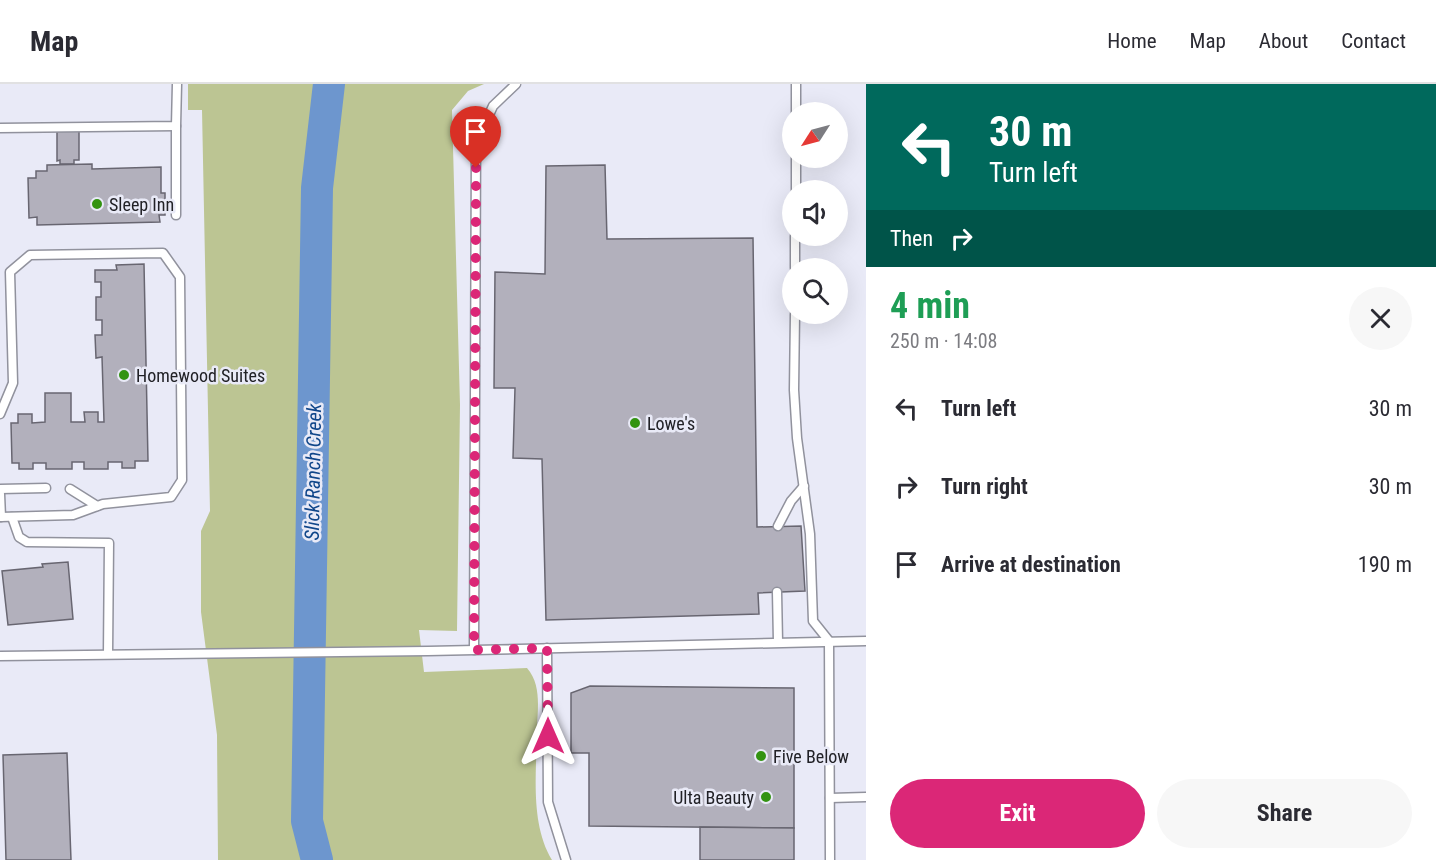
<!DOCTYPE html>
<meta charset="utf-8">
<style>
body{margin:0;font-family:"Roboto Condensed",sans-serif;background:#f7f7f7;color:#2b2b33;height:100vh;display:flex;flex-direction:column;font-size:22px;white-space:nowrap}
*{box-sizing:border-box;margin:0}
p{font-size:20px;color:#7c7c81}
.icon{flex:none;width:33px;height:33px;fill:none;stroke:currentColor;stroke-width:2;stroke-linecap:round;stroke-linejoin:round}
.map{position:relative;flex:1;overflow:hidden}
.panel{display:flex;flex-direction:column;background:#fff;width:570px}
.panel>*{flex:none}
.guide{background:#00695c;color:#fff;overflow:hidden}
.needle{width:39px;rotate:234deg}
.buttons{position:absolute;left:782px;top:18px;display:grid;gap:12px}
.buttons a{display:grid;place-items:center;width:66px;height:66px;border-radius:50%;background:#fff;box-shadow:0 6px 24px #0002;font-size:30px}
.pin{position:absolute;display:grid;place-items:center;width:51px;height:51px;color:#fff;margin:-62px -26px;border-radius:50% 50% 50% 0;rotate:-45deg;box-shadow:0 0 6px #0007}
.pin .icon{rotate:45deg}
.me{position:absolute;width:66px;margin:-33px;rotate:0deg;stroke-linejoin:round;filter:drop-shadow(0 0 4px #0008)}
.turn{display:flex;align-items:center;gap:21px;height:126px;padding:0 24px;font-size:27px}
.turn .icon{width:78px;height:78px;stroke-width:2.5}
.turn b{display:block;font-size:42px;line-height:51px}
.then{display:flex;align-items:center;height:57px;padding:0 24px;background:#0003;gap:12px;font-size:22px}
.round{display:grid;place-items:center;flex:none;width:63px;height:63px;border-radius:32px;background:#f7f7f7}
.head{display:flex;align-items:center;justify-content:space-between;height:102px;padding:0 24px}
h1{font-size:36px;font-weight:700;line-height:45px;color:#1e9e55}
.button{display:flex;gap:12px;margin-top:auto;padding:12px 24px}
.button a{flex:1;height:69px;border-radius:36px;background:#db2777;color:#fff;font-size:24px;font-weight:700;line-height:69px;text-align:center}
.button a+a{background:#f7f7f7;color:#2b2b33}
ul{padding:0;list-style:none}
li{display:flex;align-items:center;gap:18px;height:78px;padding:0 24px}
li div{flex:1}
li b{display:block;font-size:22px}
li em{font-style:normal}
header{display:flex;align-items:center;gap:36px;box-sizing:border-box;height:84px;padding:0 30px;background:#fff;border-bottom:2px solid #e1e1e2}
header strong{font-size:28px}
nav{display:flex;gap:33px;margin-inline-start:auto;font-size:21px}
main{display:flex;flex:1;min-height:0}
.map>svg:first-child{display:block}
.green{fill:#bcc593}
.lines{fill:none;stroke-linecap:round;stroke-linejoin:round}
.river{stroke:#6d96ce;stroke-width:32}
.building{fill:#b2b0bc;stroke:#686671;stroke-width:1.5}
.lane-casing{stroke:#91929d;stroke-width:11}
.lane{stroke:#fff;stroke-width:8}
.route{stroke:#db2777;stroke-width:10;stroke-dasharray:0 18}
.poi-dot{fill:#339311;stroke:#e9eaf7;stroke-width:2}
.labels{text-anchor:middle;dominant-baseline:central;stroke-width:5;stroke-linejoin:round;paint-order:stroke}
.poi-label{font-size:18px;fill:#212126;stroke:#e9eaf7;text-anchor:start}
.water-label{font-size:20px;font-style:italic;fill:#10468a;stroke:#e9eaf7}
</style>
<header>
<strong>Map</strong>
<nav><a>Home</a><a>Map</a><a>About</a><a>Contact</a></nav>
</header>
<main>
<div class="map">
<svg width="866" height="776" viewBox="0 0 866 776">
<rect width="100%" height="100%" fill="#e9eaf7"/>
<path class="green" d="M188,0H484L468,7L452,26L460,321L457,547L419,546L424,588L527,584C541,600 538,622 537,642C537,685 529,738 552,776H218L217,651L201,528V447L210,427L202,26H188Z"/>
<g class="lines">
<path class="river" d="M317,776L307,737L317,104L329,0"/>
</g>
<g class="building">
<path d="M79,45V76H74V80H60V76L57,77V46Z"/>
<path d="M92,80V85L161,83V109H165V131H159L160,138L37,141V133L29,134L28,94H36V87H47V81Z"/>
<path d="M605,81L607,155L753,154L757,443L801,442L805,507L758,509L759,530L546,536L542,375L513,374L515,304H494L495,188L545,190L546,82Z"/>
<path d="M144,180L148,377H135V384H122V378H108V385H84V378H72V385H46V379H33V385H19V379H12L11,339H18V330H32V339L45,338V309H71V338H85L84,328H98V338H104L102,273L96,274L95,251H102V236H96V213H101V198H95V186H117L116,181Z"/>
<path d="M68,478L73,535L8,541L2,487L43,483L42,480Z"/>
<path d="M590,602L794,604V744L589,742V669H571V609Z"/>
<path d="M67,669L71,776H6L3,671Z"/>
<path d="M700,743L794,744V776H700Z"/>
</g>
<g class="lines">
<g class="lane-casing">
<g id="lane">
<path d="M796,28V0"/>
<path d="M176,42V131"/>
<path d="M0,44L176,42L177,0"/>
<path d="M796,106V74"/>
<path d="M795,184V152"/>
<path d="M795,230L794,306L797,354L810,450L813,537L829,557L830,776"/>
<path d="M0,330L13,299L10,188L30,171L163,169L180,193L182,396L171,413L103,420L73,431L0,433"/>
<path d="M0,405L46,404"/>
<path d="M70,405L97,422"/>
<path d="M0,410L1,433"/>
<path d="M12,433L19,453L27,458L109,459L108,570"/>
<path d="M778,442L791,417L804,402"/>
<path d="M777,508L778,558"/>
<path d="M547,564L548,718L566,776"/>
<path d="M474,566L476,60L493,22L516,0"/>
<path d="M0,572L428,567L866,557"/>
<path d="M830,714L866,713"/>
</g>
</g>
<use href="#lane" class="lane"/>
</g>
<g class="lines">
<path class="route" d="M476,84L474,566L547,564L548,652"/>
</g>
<g class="poi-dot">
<circle cx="97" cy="120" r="6"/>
<circle cx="124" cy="291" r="6"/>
<circle cx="635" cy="339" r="6"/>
<circle cx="761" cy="672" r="6"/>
<circle cx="766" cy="713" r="6"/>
</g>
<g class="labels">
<g class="poi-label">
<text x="109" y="120">Sleep Inn</text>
<text x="136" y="291">Homewood Suites</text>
<text x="647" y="339">Lowe's</text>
<text x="773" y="672">Five Below</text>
<text x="754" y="713" text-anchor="end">Ulta Beauty</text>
</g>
<g class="water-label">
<text transform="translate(313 388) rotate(-89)">Slick Ranch Creek</text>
</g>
</g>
</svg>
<div class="buttons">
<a><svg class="needle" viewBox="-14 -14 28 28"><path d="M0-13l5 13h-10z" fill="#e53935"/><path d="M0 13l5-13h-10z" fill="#7c7c81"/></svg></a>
<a><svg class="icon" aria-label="sound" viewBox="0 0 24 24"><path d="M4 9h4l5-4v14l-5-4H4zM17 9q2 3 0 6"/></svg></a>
<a><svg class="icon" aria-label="search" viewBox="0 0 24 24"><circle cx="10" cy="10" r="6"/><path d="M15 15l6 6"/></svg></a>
</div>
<div class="pin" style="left:476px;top:84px;background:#d93025"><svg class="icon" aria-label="arrive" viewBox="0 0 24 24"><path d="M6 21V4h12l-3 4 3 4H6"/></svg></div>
<svg class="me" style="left:548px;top:652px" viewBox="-20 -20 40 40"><path d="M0-17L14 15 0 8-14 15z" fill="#db2777" stroke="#fff" stroke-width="4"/></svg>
</div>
<section class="panel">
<div class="guide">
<div class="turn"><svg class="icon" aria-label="left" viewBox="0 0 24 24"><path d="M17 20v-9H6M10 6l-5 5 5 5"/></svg><div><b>30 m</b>Turn left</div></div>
<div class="then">Then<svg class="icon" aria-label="right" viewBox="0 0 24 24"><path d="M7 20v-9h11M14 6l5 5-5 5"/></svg></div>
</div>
<div class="head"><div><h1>4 min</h1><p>250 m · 14:08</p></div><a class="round"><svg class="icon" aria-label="close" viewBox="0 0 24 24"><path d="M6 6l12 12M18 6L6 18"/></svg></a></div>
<ul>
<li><svg class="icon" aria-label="left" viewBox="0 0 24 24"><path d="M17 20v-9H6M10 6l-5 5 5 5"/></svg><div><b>Turn left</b></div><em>30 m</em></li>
<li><svg class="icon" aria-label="right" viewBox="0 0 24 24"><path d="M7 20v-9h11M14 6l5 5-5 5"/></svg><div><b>Turn right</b></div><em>30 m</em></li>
<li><svg class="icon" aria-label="arrive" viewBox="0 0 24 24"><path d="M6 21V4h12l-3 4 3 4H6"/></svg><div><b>Arrive at destination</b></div><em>190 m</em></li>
</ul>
<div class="button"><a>Exit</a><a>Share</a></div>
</section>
</main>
